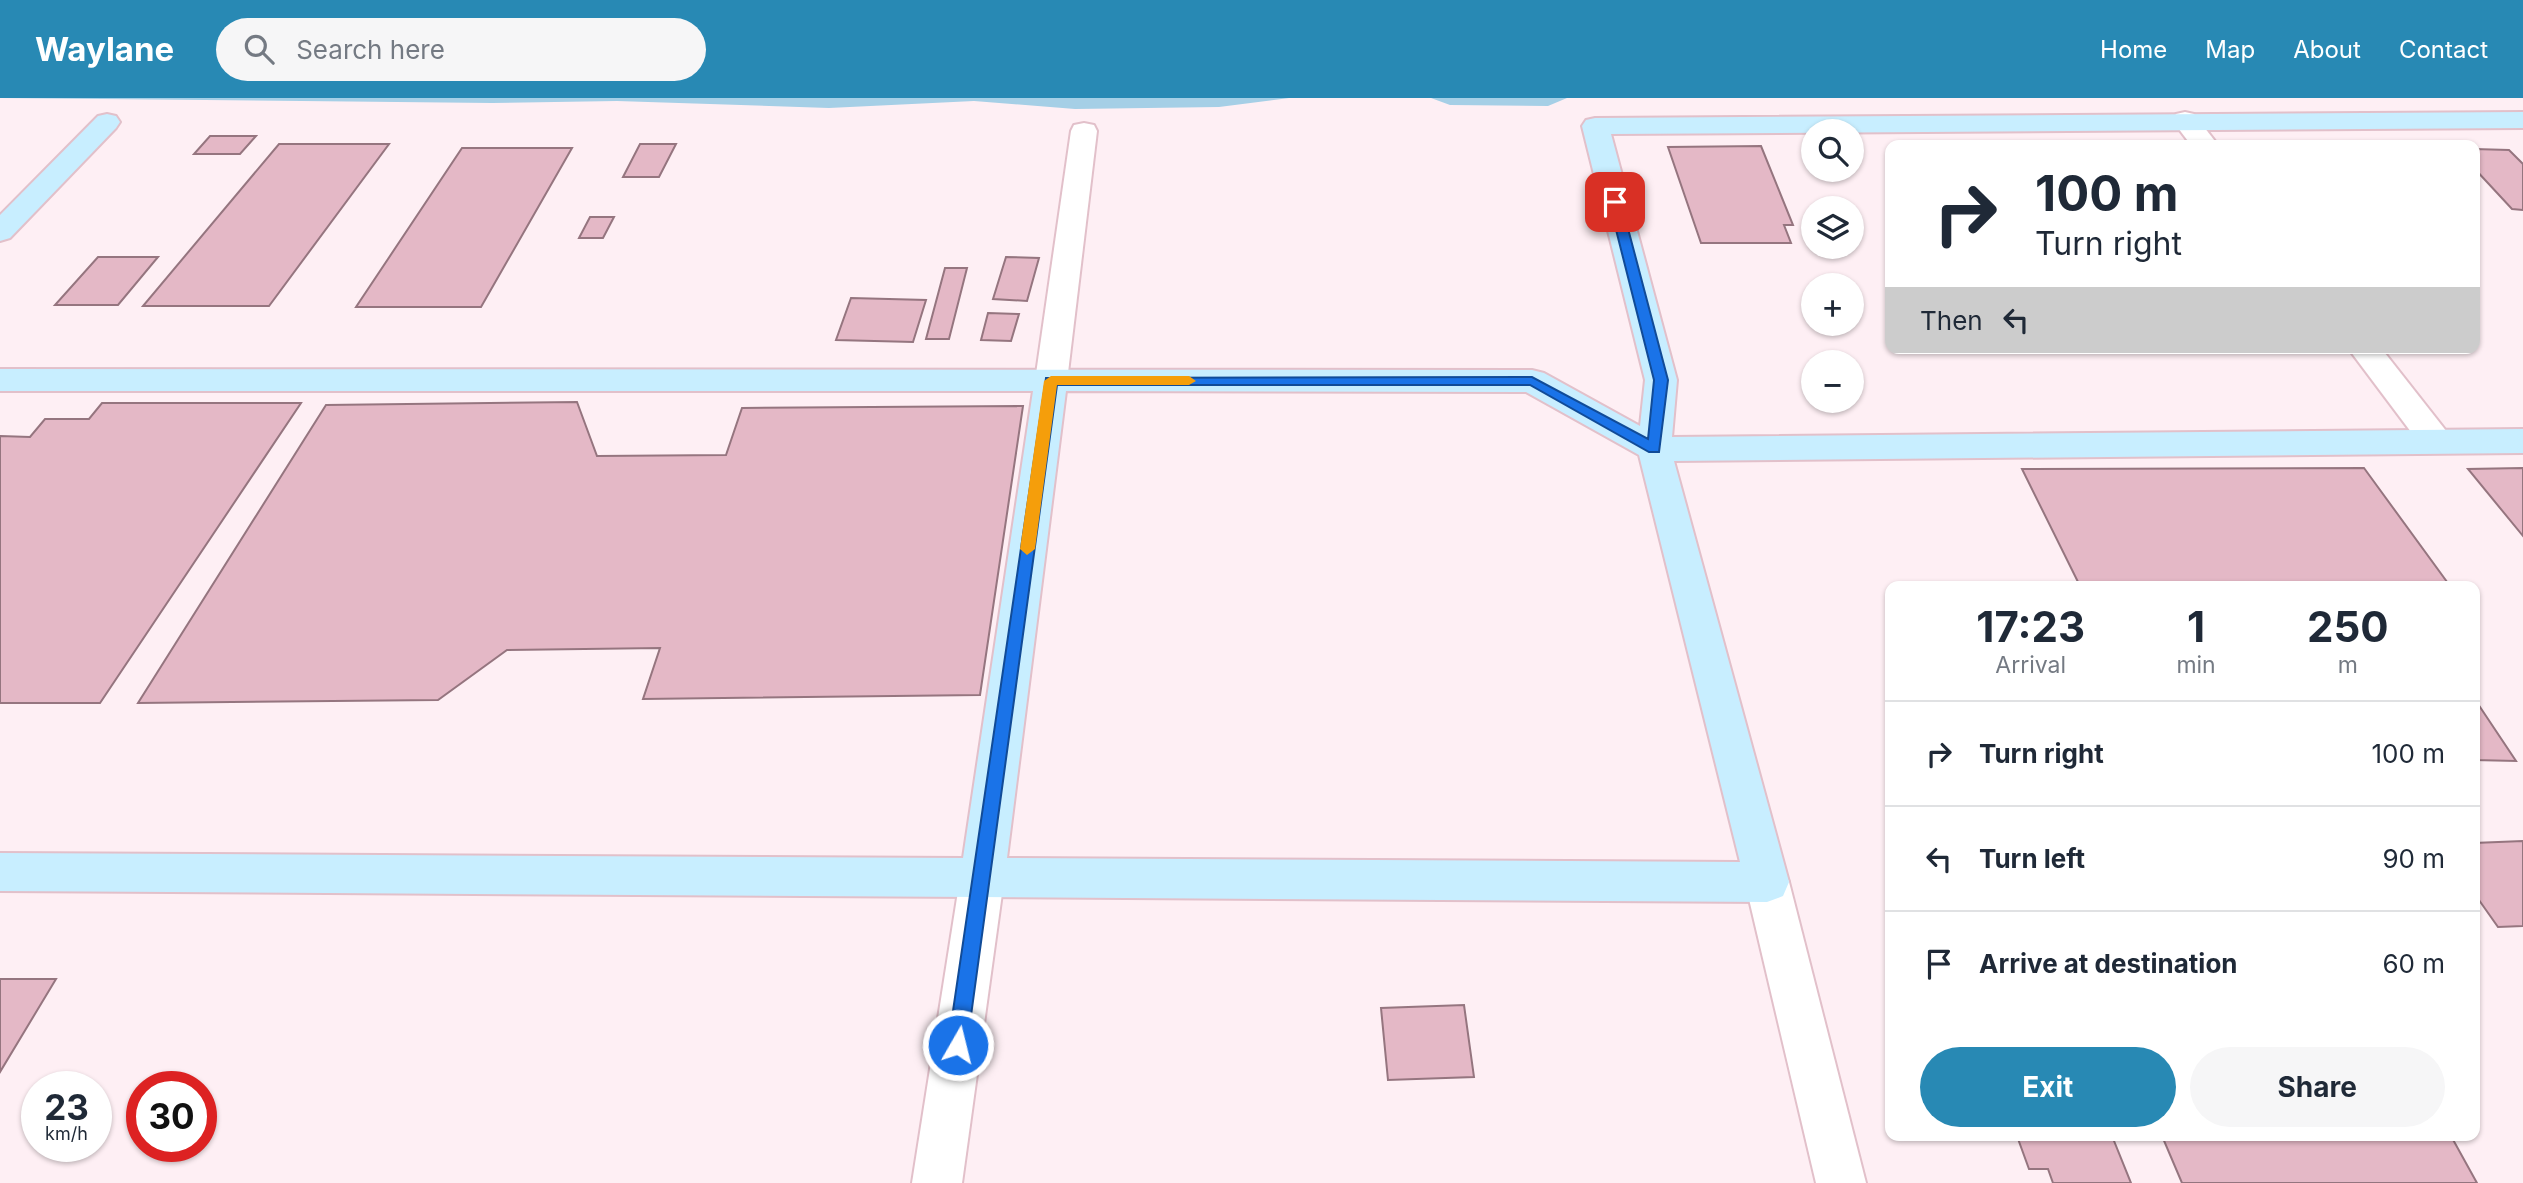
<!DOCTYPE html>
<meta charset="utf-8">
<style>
body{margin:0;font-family:Inter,sans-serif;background:#f6f6f7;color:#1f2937;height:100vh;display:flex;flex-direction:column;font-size:26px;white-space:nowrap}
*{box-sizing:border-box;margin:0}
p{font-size:23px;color:#747a83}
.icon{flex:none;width:38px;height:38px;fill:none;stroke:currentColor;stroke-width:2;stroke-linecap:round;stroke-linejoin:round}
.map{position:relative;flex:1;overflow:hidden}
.drawer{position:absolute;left:1885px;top:483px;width:595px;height:560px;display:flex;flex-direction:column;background:#fff;border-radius:14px;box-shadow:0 2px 5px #0004}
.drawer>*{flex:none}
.guide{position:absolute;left:1885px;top:42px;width:595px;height:214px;border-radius:14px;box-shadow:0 2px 5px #0004;background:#fff;color:#1f2937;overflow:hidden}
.tools{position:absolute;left:1801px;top:21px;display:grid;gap:14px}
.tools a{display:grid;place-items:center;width:63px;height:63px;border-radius:50%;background:#fff;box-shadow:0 2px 5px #0004;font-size:35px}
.speed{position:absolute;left:21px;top:973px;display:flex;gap:14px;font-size:35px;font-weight:700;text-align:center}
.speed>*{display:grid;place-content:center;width:91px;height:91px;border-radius:50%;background:#fff;box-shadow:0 2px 5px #0004;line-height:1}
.speed small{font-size:18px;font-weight:400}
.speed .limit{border:10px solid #d22;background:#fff;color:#111}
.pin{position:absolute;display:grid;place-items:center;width:60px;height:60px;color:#fff;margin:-30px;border-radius:14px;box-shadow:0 4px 10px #0006}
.me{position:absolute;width:77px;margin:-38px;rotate:8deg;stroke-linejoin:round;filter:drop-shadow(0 0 5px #0008)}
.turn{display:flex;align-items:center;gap:24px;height:147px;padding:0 35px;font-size:32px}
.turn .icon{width:91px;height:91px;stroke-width:2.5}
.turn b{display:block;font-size:49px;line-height:60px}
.then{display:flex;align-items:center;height:66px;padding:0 35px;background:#0003;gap:14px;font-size:26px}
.eta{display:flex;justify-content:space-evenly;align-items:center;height:119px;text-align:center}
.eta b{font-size:42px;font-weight:700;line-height:49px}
.primary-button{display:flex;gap:14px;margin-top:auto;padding:14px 35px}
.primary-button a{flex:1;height:80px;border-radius:42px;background:#2889b4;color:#fff;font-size:28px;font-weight:700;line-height:80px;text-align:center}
.primary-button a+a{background:#f6f6f7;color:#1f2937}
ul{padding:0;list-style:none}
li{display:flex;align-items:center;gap:21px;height:105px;padding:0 35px;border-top:2px solid #e0e1e3}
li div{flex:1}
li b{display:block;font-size:26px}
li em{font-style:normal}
header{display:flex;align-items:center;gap:42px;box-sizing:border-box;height:98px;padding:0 35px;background:#2889b4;color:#fff}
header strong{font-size:33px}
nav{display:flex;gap:38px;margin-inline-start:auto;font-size:24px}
.search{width:490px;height:63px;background:#f6f6f7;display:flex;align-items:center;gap:18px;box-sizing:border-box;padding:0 24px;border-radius:38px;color:#747a83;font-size:26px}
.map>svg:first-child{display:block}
.water{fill:#a5cfe6}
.building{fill:#e4b8c6;stroke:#95757f;stroke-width:2}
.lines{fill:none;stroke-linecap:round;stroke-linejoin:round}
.street-casing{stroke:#e2c0ca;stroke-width:4}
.secondary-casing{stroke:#e2c0ca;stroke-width:4}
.street{fill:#fff;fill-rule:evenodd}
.secondary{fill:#c8eeff;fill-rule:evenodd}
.route{fill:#1a73e8;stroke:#114b97;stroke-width:2}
.slow{fill:#f59e0b}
</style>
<header>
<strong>Waylane</strong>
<div class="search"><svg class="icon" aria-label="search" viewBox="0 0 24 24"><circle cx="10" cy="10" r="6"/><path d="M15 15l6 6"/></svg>Search here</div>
<nav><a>Home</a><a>Map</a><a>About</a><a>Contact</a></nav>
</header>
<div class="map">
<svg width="2523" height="1085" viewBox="0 0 2523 1085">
<rect width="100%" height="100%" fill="#feeff4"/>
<g class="water">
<path d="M0,0H1289L1219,9L1075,11L974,3L829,10L617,3L492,5Z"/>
<path d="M1431,0H1567L1548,8L1450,7Z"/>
</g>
<g class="building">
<path d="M210,38H256L240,56H194Z"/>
<path d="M279,46H389L269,208H143Z"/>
<path d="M640,46H676L659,79H623Z"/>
<path d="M1761,48L1793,127H1784L1791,145H1701L1668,49Z"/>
<path d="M462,50H572L481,209H356Z"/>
<path d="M2474,51L2509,52L2523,66V112L2512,111L2474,70Z"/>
<path d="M590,119H614L603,140H579Z"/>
<path d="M98,159H158L118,207H55Z"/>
<path d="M1006,159L1039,160L1027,203L993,201Z"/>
<path d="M945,170H967L949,241H926Z"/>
<path d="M851,200L926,202L913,244L836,242Z"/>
<path d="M988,215L1019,216L1011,243L981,242Z"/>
<path d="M577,304L597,358L726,357L742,310L1023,308L980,597L643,601L660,550L507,552L438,602L138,605L326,307Z"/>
<path d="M102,305H301L100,605H0V338L30,339L45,321H89Z"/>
<path d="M2364,370L2450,488H2080L2022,371Z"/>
<path d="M2523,370V438L2468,371Z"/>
<path d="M2474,600L2516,663L2474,662Z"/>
<path d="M2523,743V828L2498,829L2474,795V745Z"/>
<path d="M0,881H56L0,974Z"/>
<path d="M1464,907L1474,979L1388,982L1381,910Z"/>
<path d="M2017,1038H2112L2131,1085H2053L2048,1071H2029Z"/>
<path d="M2162,1038H2451L2477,1085H2182Z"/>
</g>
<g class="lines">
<g class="street-casing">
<g id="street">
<path d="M2185,14L2194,16L2218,47H2191L2172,22L2176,16Z"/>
<path d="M1084,25L1094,27L1097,33L1067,283L1063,291L1051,294L1039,291L1035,283L1071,33L1074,27Z"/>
<path d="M2348,250H2381L2447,334L2452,342L2447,350L2435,354L2423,350Z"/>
<path d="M982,762L998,767L1004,781L962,1085H912L960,781L966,767Z"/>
<path d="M1767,764L1783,770L1789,784L1866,1085H1816L1745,784L1751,770Z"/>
</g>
</g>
<g class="secondary-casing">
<g id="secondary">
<path d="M2523,14V30L1611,36L1677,282L1672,339L2523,331V355L1674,363L1789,784L1783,798L1767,804L0,793V755L963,760L1033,293H0V271L1532,272L1544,275L1640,328L1645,282L1582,28L1586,22L1595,20ZM1066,293L1526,294L1639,357L1740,764L1007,760Z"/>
<path d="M107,16L116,18L120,24L116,30L10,140L0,143V117L98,18Z"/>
</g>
</g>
<use href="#street" class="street"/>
<use href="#secondary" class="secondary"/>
</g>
<path class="route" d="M1615,100L1621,104L1668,282L1659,354H1649L1530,287H1057L967,947L965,953L958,956L951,953L948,947L1046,280L1532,279L1648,341L1654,282L1609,104Z"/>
<path class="slow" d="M1051,278H1189L1196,283L1189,287H1057L1035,451L1027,457L1020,451L1044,283Z"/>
</svg>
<div class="tools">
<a><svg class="icon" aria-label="search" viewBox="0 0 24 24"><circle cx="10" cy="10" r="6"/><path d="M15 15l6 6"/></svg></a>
<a><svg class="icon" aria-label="layers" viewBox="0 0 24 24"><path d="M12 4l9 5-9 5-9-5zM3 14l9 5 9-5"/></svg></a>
<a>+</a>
<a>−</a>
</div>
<div class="speed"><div>23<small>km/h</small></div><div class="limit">30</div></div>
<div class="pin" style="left:1615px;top:104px;background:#d93025"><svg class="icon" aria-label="arrive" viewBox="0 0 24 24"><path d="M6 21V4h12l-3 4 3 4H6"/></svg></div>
<svg class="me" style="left:958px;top:947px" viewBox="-20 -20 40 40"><circle r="17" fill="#1a73e8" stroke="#fff" stroke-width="3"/><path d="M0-11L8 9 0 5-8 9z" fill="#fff"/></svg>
<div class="guide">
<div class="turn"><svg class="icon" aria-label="right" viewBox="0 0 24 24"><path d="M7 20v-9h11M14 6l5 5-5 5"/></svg><div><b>100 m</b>Turn right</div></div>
<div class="then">Then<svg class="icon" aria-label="left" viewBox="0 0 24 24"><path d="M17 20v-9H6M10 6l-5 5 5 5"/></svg></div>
</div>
<section class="drawer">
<div class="eta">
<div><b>17:23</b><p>Arrival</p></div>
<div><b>1</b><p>min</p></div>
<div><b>250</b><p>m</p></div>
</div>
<ul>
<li><svg class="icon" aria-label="right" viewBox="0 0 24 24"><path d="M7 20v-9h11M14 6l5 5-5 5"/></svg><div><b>Turn right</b></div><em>100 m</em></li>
<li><svg class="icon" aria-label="left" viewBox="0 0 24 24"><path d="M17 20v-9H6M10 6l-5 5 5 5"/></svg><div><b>Turn left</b></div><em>90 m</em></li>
<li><svg class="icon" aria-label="arrive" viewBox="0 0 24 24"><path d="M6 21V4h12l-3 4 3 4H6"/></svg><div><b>Arrive at destination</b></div><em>60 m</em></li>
</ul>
<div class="primary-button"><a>Exit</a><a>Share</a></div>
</section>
</div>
